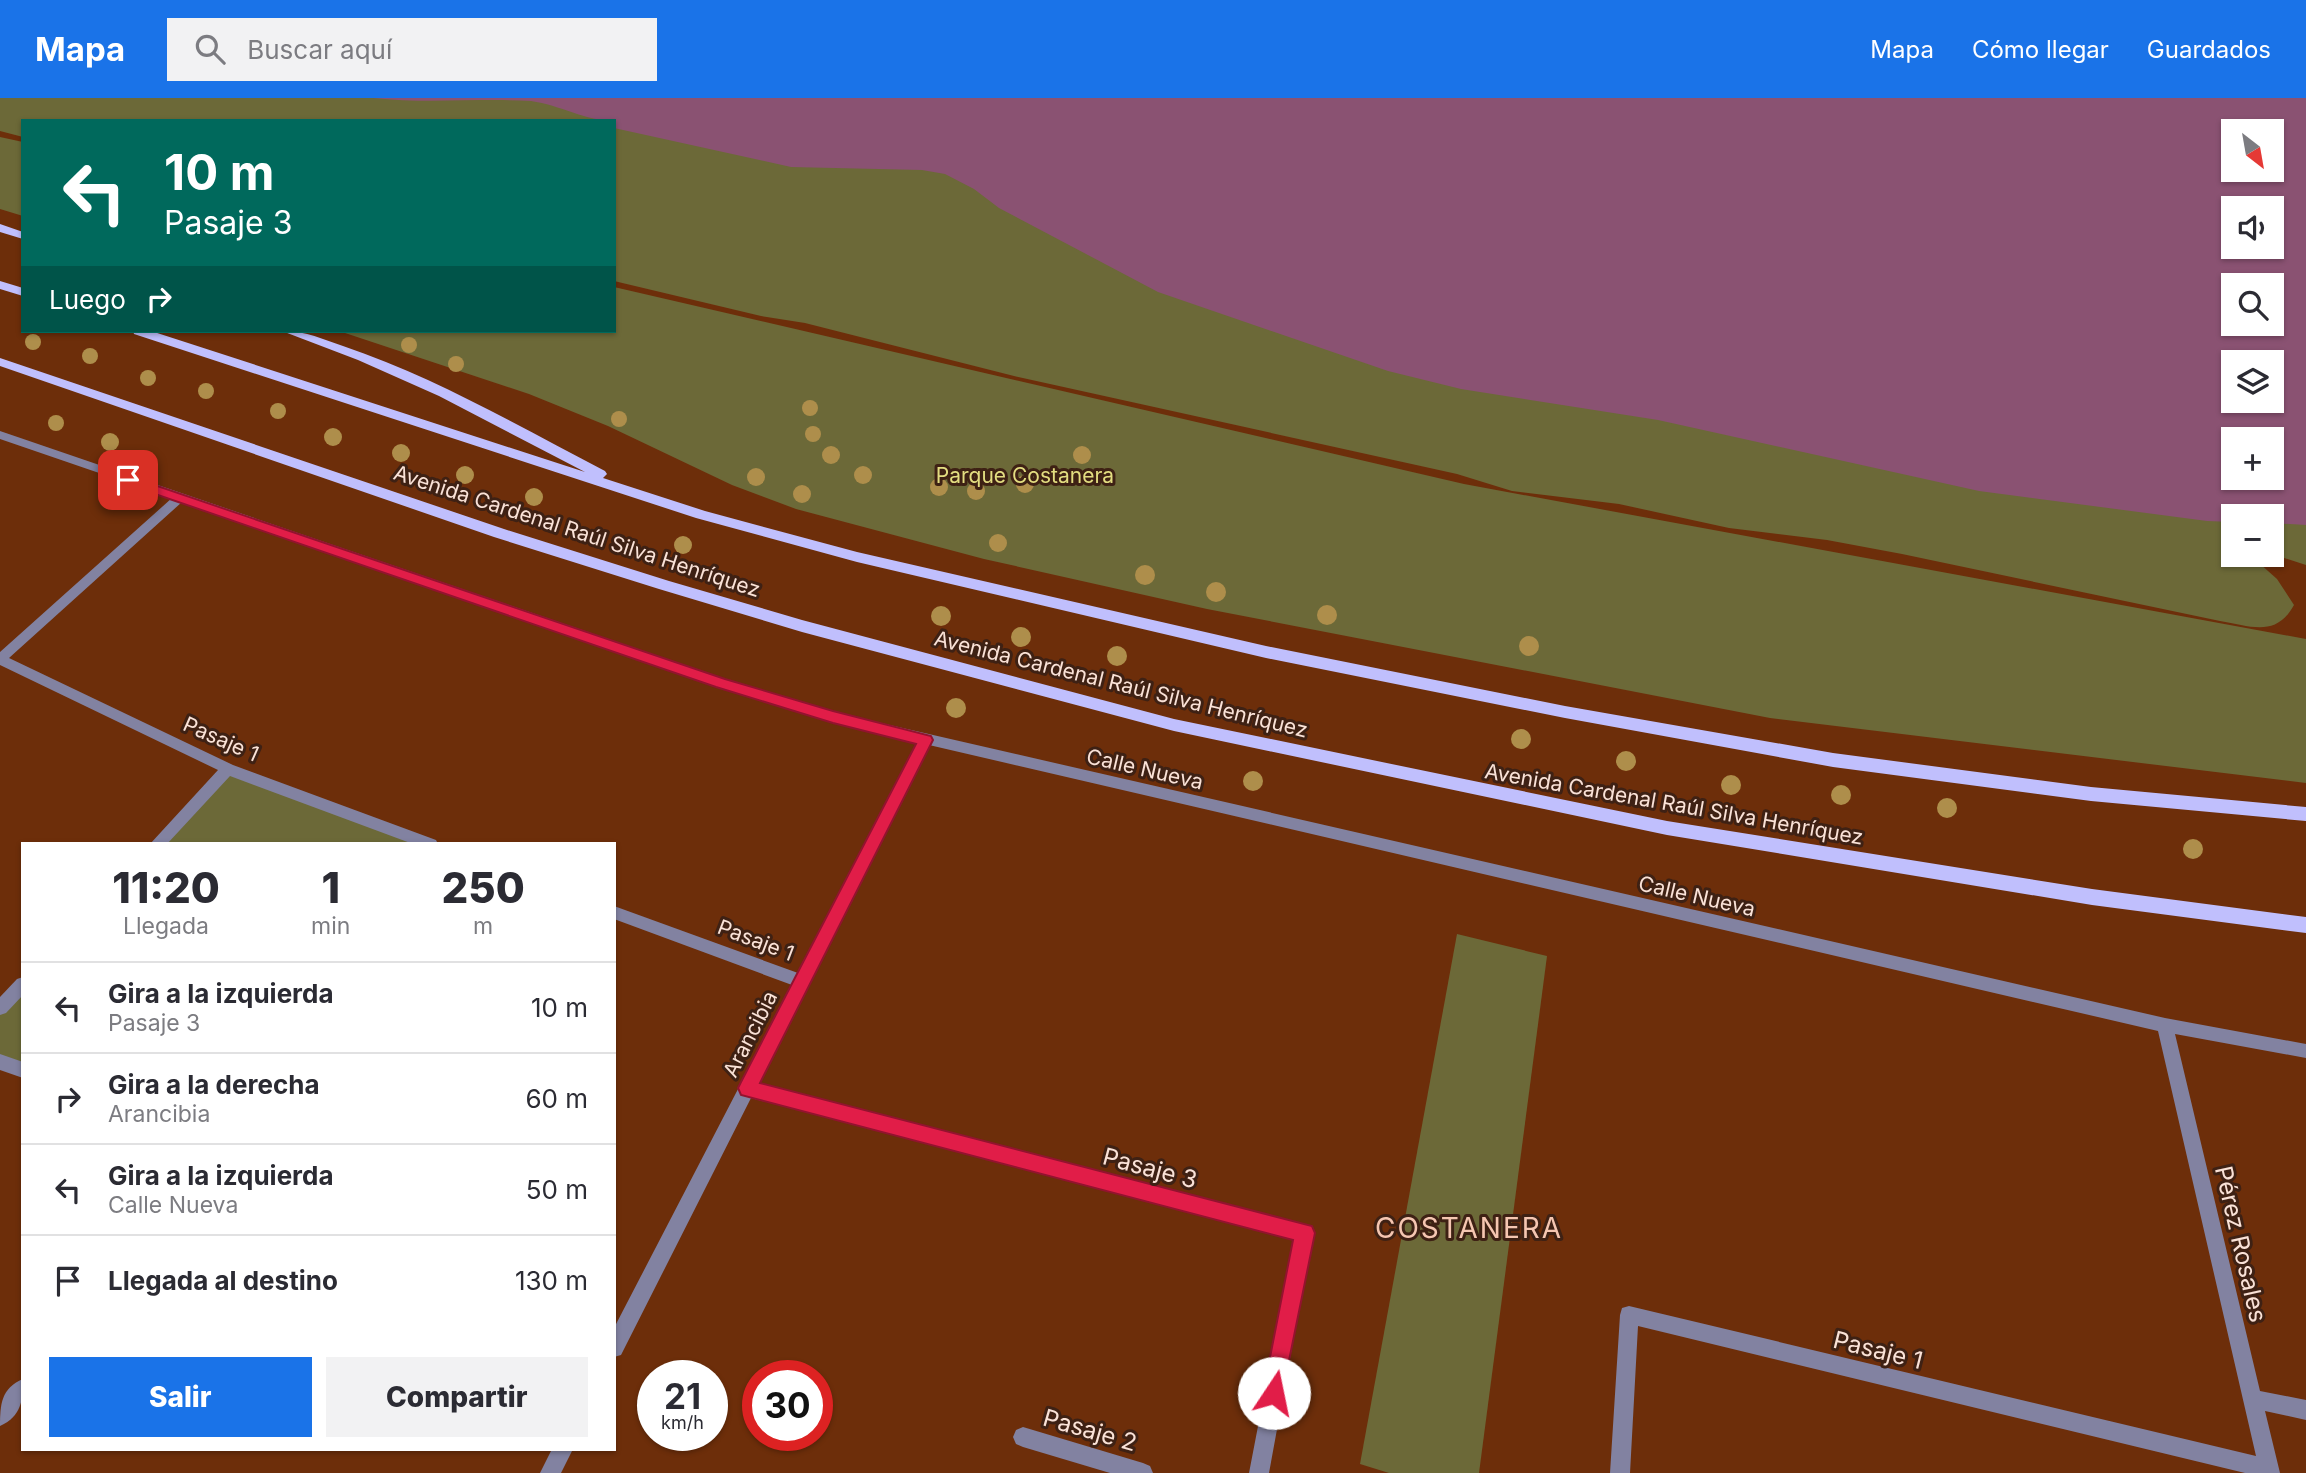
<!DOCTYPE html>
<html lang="es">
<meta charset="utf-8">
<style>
body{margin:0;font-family:Inter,sans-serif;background:#f2f2f3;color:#2b2b33;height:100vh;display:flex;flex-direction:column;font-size:26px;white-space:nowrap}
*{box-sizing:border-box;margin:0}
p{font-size:23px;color:#7c7c81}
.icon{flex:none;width:38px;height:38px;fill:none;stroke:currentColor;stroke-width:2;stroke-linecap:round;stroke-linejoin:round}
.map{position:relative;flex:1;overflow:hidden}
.details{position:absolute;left:21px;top:744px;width:595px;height:609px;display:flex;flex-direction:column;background:#fff;border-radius:0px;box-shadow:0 2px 5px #0004}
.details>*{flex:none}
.hud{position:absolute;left:21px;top:21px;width:595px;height:214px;border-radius:0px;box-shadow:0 2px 5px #0004;background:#00695c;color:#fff;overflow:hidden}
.needle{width:46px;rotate:149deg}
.tools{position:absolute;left:2221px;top:21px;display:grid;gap:14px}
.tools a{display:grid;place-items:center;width:63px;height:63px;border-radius:0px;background:#fff;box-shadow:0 2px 5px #0004;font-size:35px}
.speed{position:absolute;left:637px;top:1262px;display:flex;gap:14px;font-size:35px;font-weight:700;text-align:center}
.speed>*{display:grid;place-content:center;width:91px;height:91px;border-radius:50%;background:#fff;box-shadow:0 2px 5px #0004;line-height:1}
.speed small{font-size:18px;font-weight:400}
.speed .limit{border:10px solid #d22;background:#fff;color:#111}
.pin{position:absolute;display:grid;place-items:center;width:60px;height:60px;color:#fff;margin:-30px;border-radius:14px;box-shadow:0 4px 10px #0006}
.me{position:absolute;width:77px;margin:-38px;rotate:11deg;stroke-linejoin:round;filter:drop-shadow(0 0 5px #0008)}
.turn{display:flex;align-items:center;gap:24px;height:147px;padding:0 28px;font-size:32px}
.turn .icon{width:91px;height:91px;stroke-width:2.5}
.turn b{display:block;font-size:49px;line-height:60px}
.then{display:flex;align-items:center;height:66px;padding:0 28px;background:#0003;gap:14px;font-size:26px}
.eta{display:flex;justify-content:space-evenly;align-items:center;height:119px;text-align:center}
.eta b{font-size:42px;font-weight:800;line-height:49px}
.button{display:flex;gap:14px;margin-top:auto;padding:14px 28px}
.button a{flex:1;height:80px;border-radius:0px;background:#1a73e8;color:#fff;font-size:28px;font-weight:800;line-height:80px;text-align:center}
.button a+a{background:#f2f2f3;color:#2b2b33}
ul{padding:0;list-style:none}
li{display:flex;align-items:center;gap:21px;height:91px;padding:0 28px;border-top:2px solid #e1e1e2}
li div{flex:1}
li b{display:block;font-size:26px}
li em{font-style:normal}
header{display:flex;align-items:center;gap:42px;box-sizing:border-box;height:98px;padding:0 35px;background:#1a73e8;color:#fff}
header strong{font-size:33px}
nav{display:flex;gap:38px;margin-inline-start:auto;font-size:24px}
.search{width:490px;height:63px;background:#f2f2f3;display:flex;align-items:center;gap:18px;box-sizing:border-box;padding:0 24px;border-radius:0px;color:#7c7c81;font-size:26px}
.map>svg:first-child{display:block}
.green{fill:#6c6938;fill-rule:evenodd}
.water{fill:#8a5272;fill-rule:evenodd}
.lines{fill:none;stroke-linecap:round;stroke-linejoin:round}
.minor{fill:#8282a1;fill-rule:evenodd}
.primary{fill:#c0bffd;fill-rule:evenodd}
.tree{fill:#ae8e4b}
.route{fill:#e11d48;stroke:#92132f;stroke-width:2}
.labels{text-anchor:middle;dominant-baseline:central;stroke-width:6;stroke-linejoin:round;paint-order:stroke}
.park-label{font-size:21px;fill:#e3dd80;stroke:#3e2114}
.street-label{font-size:21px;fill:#fae2d7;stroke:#3e2114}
.near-street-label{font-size:24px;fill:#fae2d7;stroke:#3e2114}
.near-neighbourhood-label{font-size:28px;letter-spacing:2px;fill:#f5c6b1;stroke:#3e2114}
</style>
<header>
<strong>Mapa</strong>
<div class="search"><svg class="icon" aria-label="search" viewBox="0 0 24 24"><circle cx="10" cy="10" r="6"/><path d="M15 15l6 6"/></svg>Buscar aquí</div>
<nav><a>Mapa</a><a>Cómo llegar</a><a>Guardados</a></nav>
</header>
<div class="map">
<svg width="2306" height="1375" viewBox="0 0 2306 1375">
<rect width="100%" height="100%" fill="#6d2e0a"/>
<g class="green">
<path d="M0,0H2306V467L2272,456V418H2233V457H2250L2277,481L2294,507C2276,540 2251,528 2220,523L1902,456L1827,442L1729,430L1619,406L1512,393L1457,376L1014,278L805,225L761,218L614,183V23H23V39L0,33ZM2233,33H2272V72H2233ZM2233,110H2272V149H2233ZM2233,187H2272V226H2233ZM2233,264H2272V303H2233ZM2233,341H2272V380H2233Z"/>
<path d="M0,39L23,44V118L0,111Z"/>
<path d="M614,189L1464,386L2306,541V685L1770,620L1207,511L984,461L796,411L732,387L608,328L529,296L339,233H614Z"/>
<path d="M228,671L431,746H157Z"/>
<path d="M1457,836L1547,858L1479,1375H1389L1360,1366Z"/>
<path d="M23,886V973L0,964V910Z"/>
</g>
<path class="water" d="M373,0H2306V427L2272,425V418H2233V424L2207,423L1979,393L1658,322L1461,291L1388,273L1158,194L999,110L974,91L945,76L922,72L791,69L614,30V23C586,23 560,7 531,3C479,0 426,6 373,0ZM2233,33H2272V72H2233ZM2272,110V149H2233V110ZM2272,187V226H2233V187ZM2233,264H2272V303H2233ZM2272,341V380H2233V341Z"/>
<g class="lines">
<g class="minor">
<path d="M0,333L725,581L833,614L2165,920L2306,946V960L2175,936L2260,1293L2306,1302V1322L2265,1313L2280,1375H2245L1638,1228L1630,1375H1610L1620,1217L1622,1210L1629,1208L2256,1358L2158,933L929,647L758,986L1310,1129L1313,1135L1269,1375H1249L1294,1141L751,1000L621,1257L614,1259V1230L792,887L614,821V808L798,875L917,644L833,624L716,588L182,404L9,560L233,667L436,742L438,746H413L230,678L167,746H150L218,672L0,567V554L172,400L0,341Z"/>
<path d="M23,879V897L6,915L0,917V899L17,881Z"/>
<path d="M0,956L23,964V980L0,972Z"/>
<path d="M23,1281C23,1301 22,1318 0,1328C0,1307 1,1290 23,1281Z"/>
<path d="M1023,1329L1143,1365L1150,1368L1153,1375H1110L1023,1349L1016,1346L1013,1339L1016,1332Z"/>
<path d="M552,1351H573L561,1375H540Z"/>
</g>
<g class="primary">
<path d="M0,126L23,134V141L0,134Z"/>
<path d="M0,183L23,190V198L0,191Z"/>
<path d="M133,233H151L585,374L439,298L358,262L282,233C303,232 323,241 343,248C435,279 520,329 605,373L607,376L603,380L705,413L857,454L1266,548L1565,608L1833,655L2091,689L2306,709V723L2091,703L1833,669L1565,620L1266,560L857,464L696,420L134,236Z"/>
<path d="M0,260L504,431L669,483L802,522L1174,621L1667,723L2092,791L2306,819V835L2092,807L1667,737L1174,633L802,534L659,491L494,439L0,268Z"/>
</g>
</g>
<g class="tree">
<circle cx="33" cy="244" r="8"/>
<circle cx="409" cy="247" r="8"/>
<circle cx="90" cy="258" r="8"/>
<circle cx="456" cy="266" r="8"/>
<circle cx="148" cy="280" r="8"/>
<circle cx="206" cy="293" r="8"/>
<circle cx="810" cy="310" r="8"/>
<circle cx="278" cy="313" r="8"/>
<circle cx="619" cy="321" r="8"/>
<circle cx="56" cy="325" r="8"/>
<circle cx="813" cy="336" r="8"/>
<circle cx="333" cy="339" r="9"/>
<circle cx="110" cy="344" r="9"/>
<circle cx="401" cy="355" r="9"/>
<circle cx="831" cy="357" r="9"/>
<circle cx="1082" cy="357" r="9"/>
<circle cx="465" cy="377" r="9"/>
<circle cx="863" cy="377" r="9"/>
<circle cx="756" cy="379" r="9"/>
<circle cx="1025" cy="386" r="9"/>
<circle cx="939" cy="389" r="9"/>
<circle cx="976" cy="393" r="9"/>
<circle cx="802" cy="396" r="9"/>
<circle cx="534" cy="399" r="9"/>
<circle cx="998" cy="445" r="9"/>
<circle cx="683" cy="447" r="9"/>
<circle cx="1145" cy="477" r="10"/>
<circle cx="1216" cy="494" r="10"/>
<circle cx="1327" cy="517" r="10"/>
<circle cx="941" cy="518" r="10"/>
<circle cx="1021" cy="539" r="10"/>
<circle cx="1529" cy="548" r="10"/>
<circle cx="1117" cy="558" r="10"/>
<circle cx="956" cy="610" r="10"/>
<circle cx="1521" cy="641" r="10"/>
<circle cx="1626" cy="663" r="10"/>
<circle cx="1253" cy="683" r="10"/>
<circle cx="1731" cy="687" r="10"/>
<circle cx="1841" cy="697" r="10"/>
<circle cx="1947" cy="710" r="10"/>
<circle cx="2193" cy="751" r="10"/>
</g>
<path class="route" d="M128,378L725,581L833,613L931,638L933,642L760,985L1312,1128L1315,1135L1281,1302L1274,1306L1266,1302L1263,1295L1293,1142L741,997L738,990L741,984L916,646L833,625L716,589L123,385V379Z"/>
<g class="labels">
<g class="park-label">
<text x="1025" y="377">Parque Costanera</text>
</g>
<g class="street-label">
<text transform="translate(577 433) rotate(18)">Avenida Cardenal Raúl Silva Henríquez</text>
<text transform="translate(1121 586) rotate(14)">Avenida Cardenal Raúl Silva Henríquez</text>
<text transform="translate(221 641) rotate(24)">Pasaje 1</text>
<text transform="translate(1145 671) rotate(13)">Calle Nueva</text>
<text transform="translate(1674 706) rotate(10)">Avenida Cardenal Raúl Silva Henríquez</text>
<text transform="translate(1697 798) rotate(13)">Calle Nueva</text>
<text transform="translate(756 842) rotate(21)">Pasaje 1</text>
<text transform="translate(750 936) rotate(-63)">Arancibia</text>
</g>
<g class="near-street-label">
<text transform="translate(1150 1070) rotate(15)">Pasaje 3</text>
<text transform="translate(2241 1146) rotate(77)">Pérez Rosales</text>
<text transform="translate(1878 1252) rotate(14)">Pasaje 1</text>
<text transform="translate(1090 1332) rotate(16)">Pasaje 2</text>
</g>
<g class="near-neighbourhood-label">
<text x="1469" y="1130">COSTANERA</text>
</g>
</g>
</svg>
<div class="tools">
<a><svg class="needle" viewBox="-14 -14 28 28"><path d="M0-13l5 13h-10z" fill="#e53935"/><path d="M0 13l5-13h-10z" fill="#7c7c81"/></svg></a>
<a><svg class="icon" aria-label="sound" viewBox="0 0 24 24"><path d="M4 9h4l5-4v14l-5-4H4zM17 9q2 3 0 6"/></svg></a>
<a><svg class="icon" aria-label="search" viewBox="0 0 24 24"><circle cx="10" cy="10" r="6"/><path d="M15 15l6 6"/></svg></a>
<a><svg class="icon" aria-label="layers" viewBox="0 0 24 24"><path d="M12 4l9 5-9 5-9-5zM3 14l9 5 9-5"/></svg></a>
<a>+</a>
<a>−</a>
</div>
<div class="speed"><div>21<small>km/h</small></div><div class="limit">30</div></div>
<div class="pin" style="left:128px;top:382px;background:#d93025"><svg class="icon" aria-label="arrive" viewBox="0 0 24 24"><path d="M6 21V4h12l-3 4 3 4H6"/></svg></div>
<svg class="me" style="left:1274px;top:1295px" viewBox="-20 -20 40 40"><circle r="19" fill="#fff"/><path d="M0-13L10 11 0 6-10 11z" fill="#e11d48"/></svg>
<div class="hud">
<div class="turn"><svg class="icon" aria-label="left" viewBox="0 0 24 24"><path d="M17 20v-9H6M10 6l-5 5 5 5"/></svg><div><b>10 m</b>Pasaje 3</div></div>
<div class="then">Luego<svg class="icon" aria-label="right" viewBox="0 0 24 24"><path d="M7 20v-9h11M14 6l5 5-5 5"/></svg></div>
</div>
<section class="details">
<div class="eta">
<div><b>11:20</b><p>Llegada</p></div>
<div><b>1</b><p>min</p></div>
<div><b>250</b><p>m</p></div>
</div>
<ul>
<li><svg class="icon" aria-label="left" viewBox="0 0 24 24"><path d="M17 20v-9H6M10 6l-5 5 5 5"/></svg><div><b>Gira a la izquierda</b><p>Pasaje 3</p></div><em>10 m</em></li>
<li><svg class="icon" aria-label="right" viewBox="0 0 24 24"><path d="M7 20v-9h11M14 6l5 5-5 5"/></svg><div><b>Gira a la derecha</b><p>Arancibia</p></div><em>60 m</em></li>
<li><svg class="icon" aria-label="left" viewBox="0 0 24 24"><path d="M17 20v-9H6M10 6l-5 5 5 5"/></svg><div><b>Gira a la izquierda</b><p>Calle Nueva</p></div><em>50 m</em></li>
<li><svg class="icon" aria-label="arrive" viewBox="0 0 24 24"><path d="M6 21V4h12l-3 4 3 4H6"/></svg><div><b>Llegada al destino</b></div><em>130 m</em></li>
</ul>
<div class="button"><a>Salir</a><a>Compartir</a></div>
</section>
</div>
